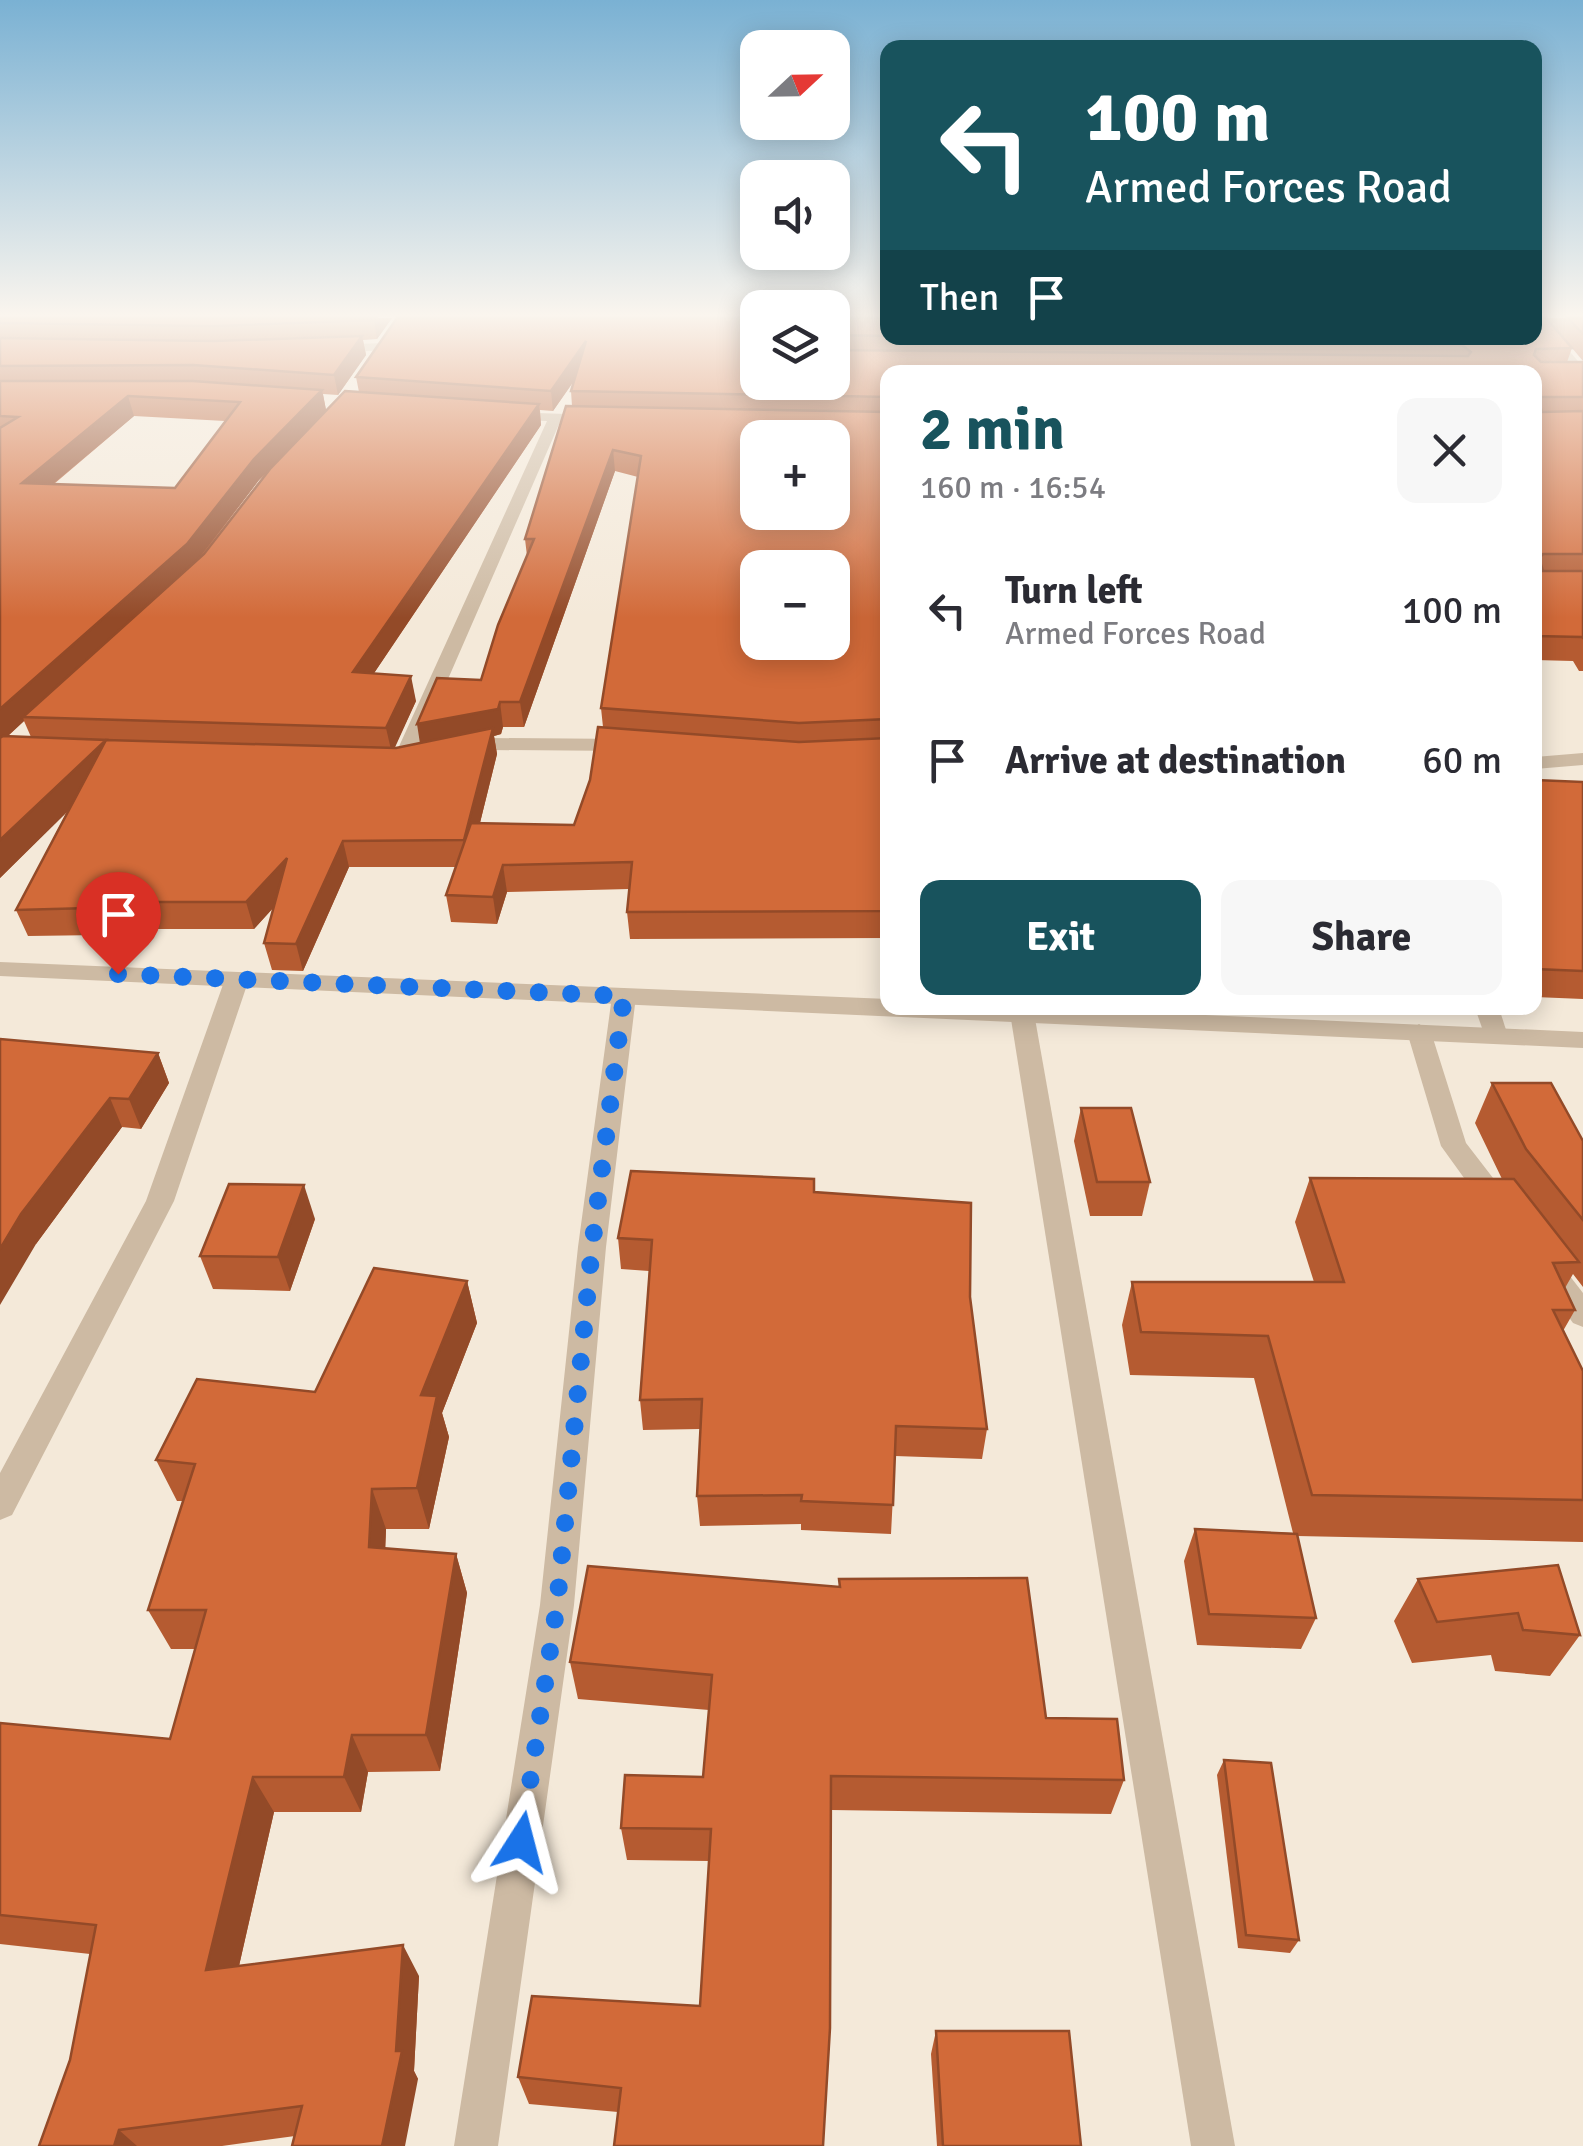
<!DOCTYPE html>
<meta charset="utf-8">
<style>
body{margin:0;font-family:Signika,sans-serif;background:#f7f7f7;color:#2b2b33;height:100vh;display:flex;flex-direction:column;font-size:38px;white-space:nowrap}
*{box-sizing:border-box;margin:0}
p{font-size:32px;color:#7c7c81}
.icon{flex:none;width:55px;height:55px;fill:none;stroke:currentColor;stroke-width:2;stroke-linecap:round;stroke-linejoin:round}
.map{position:relative;flex:1;overflow:hidden}
.side{position:absolute;left:880px;top:365px;width:662px;height:650px;display:flex;flex-direction:column;background:#fff;border-radius:20px;box-shadow:0 5px 25px #0003}
.side>*{flex:none}
.hud{position:absolute;left:880px;top:40px;width:662px;height:305px;border-radius:20px;box-shadow:0 5px 25px #0003;background:#18535d;color:#fff;overflow:hidden}
.needle{width:65px;rotate:68deg}
.tools{position:absolute;left:740px;top:30px;display:grid;gap:20px}
.tools a{display:grid;place-items:center;width:110px;height:110px;border-radius:20px;background:#fff;box-shadow:0 5px 25px #0003;font-size:50px}
.pin{position:absolute;display:grid;place-items:center;width:85px;height:85px;color:#fff;margin:-102px -42px;border-radius:50% 50% 50% 0;rotate:-45deg;box-shadow:0 0 10px #0007}
.pin .icon{rotate:45deg}
.me{position:absolute;width:110px;margin:-55px;rotate:9deg;stroke-linejoin:round;filter:drop-shadow(0 0 8px #0008)}
.turn{display:flex;align-items:center;gap:35px;height:210px;padding:0 40px;font-size:45px}
.turn .icon{width:130px;height:130px;stroke-width:2.5}
.turn b{display:block;font-size:70px;line-height:85px}
.then{display:flex;align-items:center;height:95px;padding:0 40px;background:#0003;gap:20px;font-size:38px}
.round{display:grid;place-items:center;flex:none;width:105px;height:105px;border-radius:20px;background:#f7f7f7}
.summary{display:flex;align-items:center;justify-content:space-between;height:170px;padding:0 40px}
h1{font-size:60px;font-weight:800;line-height:75px;color:#18535d}
.cta{display:flex;gap:20px;margin-top:auto;padding:20px 40px}
.cta a{flex:1;height:115px;border-radius:20px;background:#18535d;color:#fff;font-size:40px;font-weight:800;line-height:115px;text-align:center}
.cta a+a{background:#f7f7f7;color:#2b2b33}
ul{padding:0;list-style:none}
li{display:flex;align-items:center;gap:30px;height:150px;padding:0 40px}
li div{flex:1}
li b{display:block;font-size:38px}
li em{font-style:normal}
.map>svg:first-child{display:block}
.lines{fill:none;stroke-linecap:round;stroke-linejoin:round}
.minor{fill:#cdbaa3;fill-rule:evenodd}
.tertiary{fill:#cdbaa3;fill-rule:evenodd}
.wall{fill:#b55b31;fill-rule:evenodd}
.shaded-wall{fill:#934a28}
.building{fill:#d26a39;stroke:#934a28;stroke-width:2.5;fill-rule:evenodd}
.route{stroke:#1a73e8;stroke-width:18;stroke-dasharray:0 32.4}
</style>
<div class="map">
<svg width="1583" height="2146" viewBox="0 0 1583 2146">
<rect width="100%" height="100%" fill="#f4e9d9"/>
<g class="lines">
<g class="minor">
<path d="M1535,318H1541L1583,367V379L1535,325Z"/>
<path d="M754,322H758V365L752,361L746,335Z"/>
<path d="M383,343L387,350L330,353L324,349L330,345Z"/>
<path d="M509,412L594,415L601,419L594,423L560,422L411,764L401,770L394,768L391,764L547,421L504,419V413Z"/>
<path d="M491,738L628,739L638,745L628,751L491,750L464,756L454,750L457,746Z"/>
<path d="M1583,753V765L1535,769V757Z"/>
<path d="M237,972L249,979L174,1201L12,1515L0,1520V1473L146,1201L225,979Z"/>
<path d="M624,988L636,996L606,1247L574,1605L498,2146H454L540,1605L578,1247L612,996Z"/>
<path d="M1014,1008H1030L1034,1013L1235,2146H1191L1010,1013Z"/>
<path d="M1475,1008H1499L1508,1036L1505,1042H1487Z"/>
<path d="M1419,1024L1431,1032L1466,1143L1510,1200L1514,1207L1510,1214H1490L1441,1146L1407,1032Z"/>
<path d="M1549,1259L1559,1262L1583,1293V1327L1573,1323L1535,1270L1539,1262Z"/>
</g>
<path class="tertiary" d="M0,962L888,999V1008H1051L1583,1032V1048L0,976Z"/>
</g>
<g class="wall">
<path d="M0,318H392L377,339L363,340L366,355L338,395L323,394L326,410L359,392L356,377L397,318H758V320L754,318L745,331L748,342L758,349L832,382V318H888V338H1535V318H1583V361L1572,348L1567,362H1583V671H1579L1573,661L1535,660V372H888V938L630,939L627,912L629,889L507,892L497,924L451,922L446,895L456,867H349L303,971L272,970L264,943L274,907L254,929H103L100,935L28,936L16,910L68,810L0,878ZM574,381L571,391L572,406L525,539L527,556L481,680L420,743L394,748L416,701L374,673L541,425L540,410L553,411ZM134,416L225,421L175,488L54,484ZM615,471L638,477L601,708L603,727L590,780L574,825L480,823L497,754L494,736L501,734L503,727H524ZM267,473L204,554L201,557L259,480ZM24,721L31,737H7Z"/>
<path d="M1535,780L1583,782V999L1535,997Z"/>
<path d="M0,1039L158,1053L169,1083L141,1129L122,1127L36,1244Z"/>
<path d="M1492,1083L1583,1141V1287L1573,1274L1565,1288L1575,1310L1563,1331L1583,1371V1542L1297,1536L1316,1618L1301,1649L1197,1645L1184,1561L1195,1529L1293,1533L1254,1378L1130,1375L1122,1325L1132,1282H1314L1295,1222L1310,1178L1502,1179L1475,1123Z"/>
<path d="M1081,1108L1150,1182L1142,1216H1090L1074,1141Z"/>
<path d="M814,1192L970,1297L987,1429L982,1459L895,1456L891,1534L801,1530V1524L700,1526L697,1496L700,1429L643,1430L640,1400L649,1271L621,1269L618,1238Z"/>
<path d="M315,1219L290,1291L213,1289L200,1256Z"/>
<path d="M467,1281L477,1323L442,1413L449,1437L429,1529H386L385,1548L456,1554L467,1593L440,1771L368,1772L361,1812H274L239,1966L419,1976L414,2071L418,2079L295,2136L222,2146H39L70,2060L90,1954L0,1944V1723L170,1739L195,1649H171L148,1610L183,1501H177L156,1460L315,1392Z"/>
<path d="M588,1566L1046,1718L1124,1780L1111,1814L831,1810L830,2028L618,2112L529,2104L518,2077L700,2006L709,1861L627,1860L621,1828L703,1777L709,1710L578,1699L570,1662Z"/>
<path d="M1418,1579L1580,1635L1550,1676L1495,1671L1491,1655L1412,1663L1394,1621Z"/>
<path d="M1224,1760L1299,1940L1290,1953L1238,1948L1217,1775Z"/>
<path d="M936,2031L1081,2146H937L931,2054Z"/>
</g>
<g class="shaded-wall">
<path d="M376,318H392L377,339L374,320Z"/>
<path d="M742,318H754L742,336Z"/>
<path d="M362,336L366,355L338,395L334,375Z"/>
<path d="M586,341L588,360L553,411L551,391Z"/>
<path d="M322,390L326,410L259,480L193,566L23,717L24,721L0,743V709L254,459Z"/>
<path d="M128,396L134,416L29,504L22,483Z"/>
<path d="M539,404L541,425L358,697L353,672Z"/>
<path d="M613,450L615,471L524,727L520,702Z"/>
<path d="M411,676L416,701L392,754L386,728Z"/>
<path d="M500,702L503,727L501,734L494,736L497,754L469,867L464,840L421,750L417,724Z"/>
<path d="M106,740L115,765L0,878V840Z"/>
<path d="M343,841L349,867L303,971L296,944Z"/>
<path d="M287,858L294,885L254,929L246,902Z"/>
<path d="M503,865L507,892L497,924L493,897Z"/>
<path d="M93,902L103,929L100,935L90,908Z"/>
<path d="M158,1053L169,1083L141,1129L129,1099Z"/>
<path d="M110,1098L122,1127L36,1244L0,1305V1249L21,1214Z"/>
<path d="M304,1185L315,1219L290,1291L278,1257Z"/>
<path d="M467,1281L477,1323L442,1413L449,1437L429,1529L417,1488L421,1395Z"/>
<path d="M372,1489L386,1529L384,1587L369,1547Z"/>
<path d="M456,1554L467,1593L440,1771L426,1735Z"/>
<path d="M352,1735L368,1772L361,1812L344,1777Z"/>
<path d="M253,1777L274,1812L231,2001L206,1970Z"/>
<path d="M403,1945L419,1976L414,2071L418,2079L405,2146H382L396,2051Z"/>
<path d="M119,2130L137,2146H114Z"/>
</g>
<g class="building">
<path d="M0,318H376L374,320L214,326L0,323Z"/>
<path d="M397,318H742L748,342L758,349V382H832V350L1468,356L1471,352L1462,345L996,338H1535V318H1546L1572,348L1536,349L1534,355L1541,362H1583V397H1542L1538,400L1542,412L1583,411V554H1543L1539,558L1543,571H1583V638L1582,637L1535,636V372H888V397L571,391L586,341L551,391L356,377Z"/>
<path d="M832,318H888V336L832,335Z"/>
<path d="M1568,318H1583V334Z"/>
<path d="M362,336L334,375L193,365L0,366V338L214,341Z"/>
<path d="M0,381H193L322,390L254,459L187,544L0,709V428L18,417L0,416ZM128,396L240,402L175,488L22,483Z"/>
<path d="M345,391L539,404L353,672L411,676L386,728L23,717L204,554L270,469Z"/>
<path d="M566,406L888,412V719L799,723L601,708L641,456L613,450L520,702H500L498,709L417,724L437,678L481,680L498,625L534,539H525ZM758,438H832V512H758ZM758,568H832V642H758Z"/>
<path d="M598,727L799,742L888,738V911L627,912L632,862L503,865L493,897L446,895L471,823L574,825L590,780Z"/>
<path d="M493,728L464,840L343,841L296,944L264,943L287,858L246,902H93L90,908L16,910L106,740L396,748Z"/>
<path d="M3,736L106,740L0,840V738Z"/>
<path d="M1535,780L1583,782V971L1535,969Z"/>
<path d="M0,1039L158,1053L129,1099L110,1098L21,1214L0,1249Z"/>
<path d="M1492,1083H1551L1583,1141V1220L1526,1149Z"/>
<path d="M1081,1108H1131L1150,1182H1097Z"/>
<path d="M631,1171L814,1179V1192L971,1203L970,1297L987,1429L896,1426L893,1505L801,1501L802,1495L697,1496L702,1399L640,1400L652,1240L618,1238Z"/>
<path d="M1310,1178L1514,1179L1579,1262L1553,1263L1575,1310H1553L1583,1371V1500L1312,1495L1268,1336L1141,1332L1132,1282H1344Z"/>
<path d="M229,1184L304,1185L278,1257L200,1256Z"/>
<path d="M374,1268L467,1281L421,1395L437,1396L417,1488L372,1489L369,1547L456,1554L426,1735H352L344,1777H253L206,1970L403,1945L396,2051H402L382,2146H292L302,2106L119,2130L114,2146H39L70,2060L96,1925L0,1915V1723L170,1739L206,1610H148L195,1464L156,1460L197,1379L315,1392Z"/>
<path d="M1195,1529L1297,1534L1316,1618L1209,1614Z"/>
<path d="M1558,1565L1580,1635L1523,1630L1518,1613L1437,1622L1418,1579Z"/>
<path d="M588,1566L840,1587L839,1579L1027,1578L1046,1718L1117,1719L1124,1780L831,1776L830,2028L823,2146H614L621,2088L518,2077L532,1996L700,2006L711,1829L621,1828L625,1775L703,1777L712,1675L570,1662Z"/>
<path d="M1224,1760L1271,1763L1299,1940L1246,1935Z"/>
<path d="M936,2031H1069L1081,2146H943Z"/>
</g>
<linearGradient id="sky" x2="0" y2="1"><stop stop-color="#7ab1d3"/><stop offset="0.51" stop-color="#faf5ee"/><stop offset="1" stop-color="#faf5ee" stop-opacity="0"/></linearGradient>
<rect width="1583" height="618" fill="url(#sky)"/>
<g class="lines">
<path class="route" d="M118,974L624,996L592,1247L557,1605L521,1842"/>
</g>
</svg>
<div class="tools">
<a><svg class="needle" viewBox="-14 -14 28 28"><path d="M0-13l5 13h-10z" fill="#e53935"/><path d="M0 13l5-13h-10z" fill="#7c7c81"/></svg></a>
<a><svg class="icon" aria-label="sound" viewBox="0 0 24 24"><path d="M4 9h4l5-4v14l-5-4H4zM17 9q2 3 0 6"/></svg></a>
<a><svg class="icon" aria-label="layers" viewBox="0 0 24 24"><path d="M12 4l9 5-9 5-9-5zM3 14l9 5 9-5"/></svg></a>
<a>+</a>
<a>−</a>
</div>
<div class="pin" style="left:118px;top:974px;background:#d93025"><svg class="icon" aria-label="arrive" viewBox="0 0 24 24"><path d="M6 21V4h12l-3 4 3 4H6"/></svg></div>
<svg class="me" style="left:521px;top:1842px" viewBox="-20 -20 40 40"><path d="M0-17L14 15 0 8-14 15z" fill="#1a73e8" stroke="#fff" stroke-width="4"/></svg>
<div class="hud">
<div class="turn"><svg class="icon" aria-label="left" viewBox="0 0 24 24"><path d="M17 20v-9H6M10 6l-5 5 5 5"/></svg><div><b>100 m</b>Armed Forces Road</div></div>
<div class="then">Then<svg class="icon" aria-label="arrive" viewBox="0 0 24 24"><path d="M6 21V4h12l-3 4 3 4H6"/></svg></div>
</div>
<section class="side">
<div class="summary"><div><h1>2 min</h1><p>160 m · 16:54</p></div><a class="round"><svg class="icon" aria-label="close" viewBox="0 0 24 24"><path d="M6 6l12 12M18 6L6 18"/></svg></a></div>
<ul>
<li><svg class="icon" aria-label="left" viewBox="0 0 24 24"><path d="M17 20v-9H6M10 6l-5 5 5 5"/></svg><div><b>Turn left</b><p>Armed Forces Road</p></div><em>100 m</em></li>
<li><svg class="icon" aria-label="arrive" viewBox="0 0 24 24"><path d="M6 21V4h12l-3 4 3 4H6"/></svg><div><b>Arrive at destination</b></div><em>60 m</em></li>
</ul>
<div class="cta"><a>Exit</a><a>Share</a></div>
</section>
</div>
